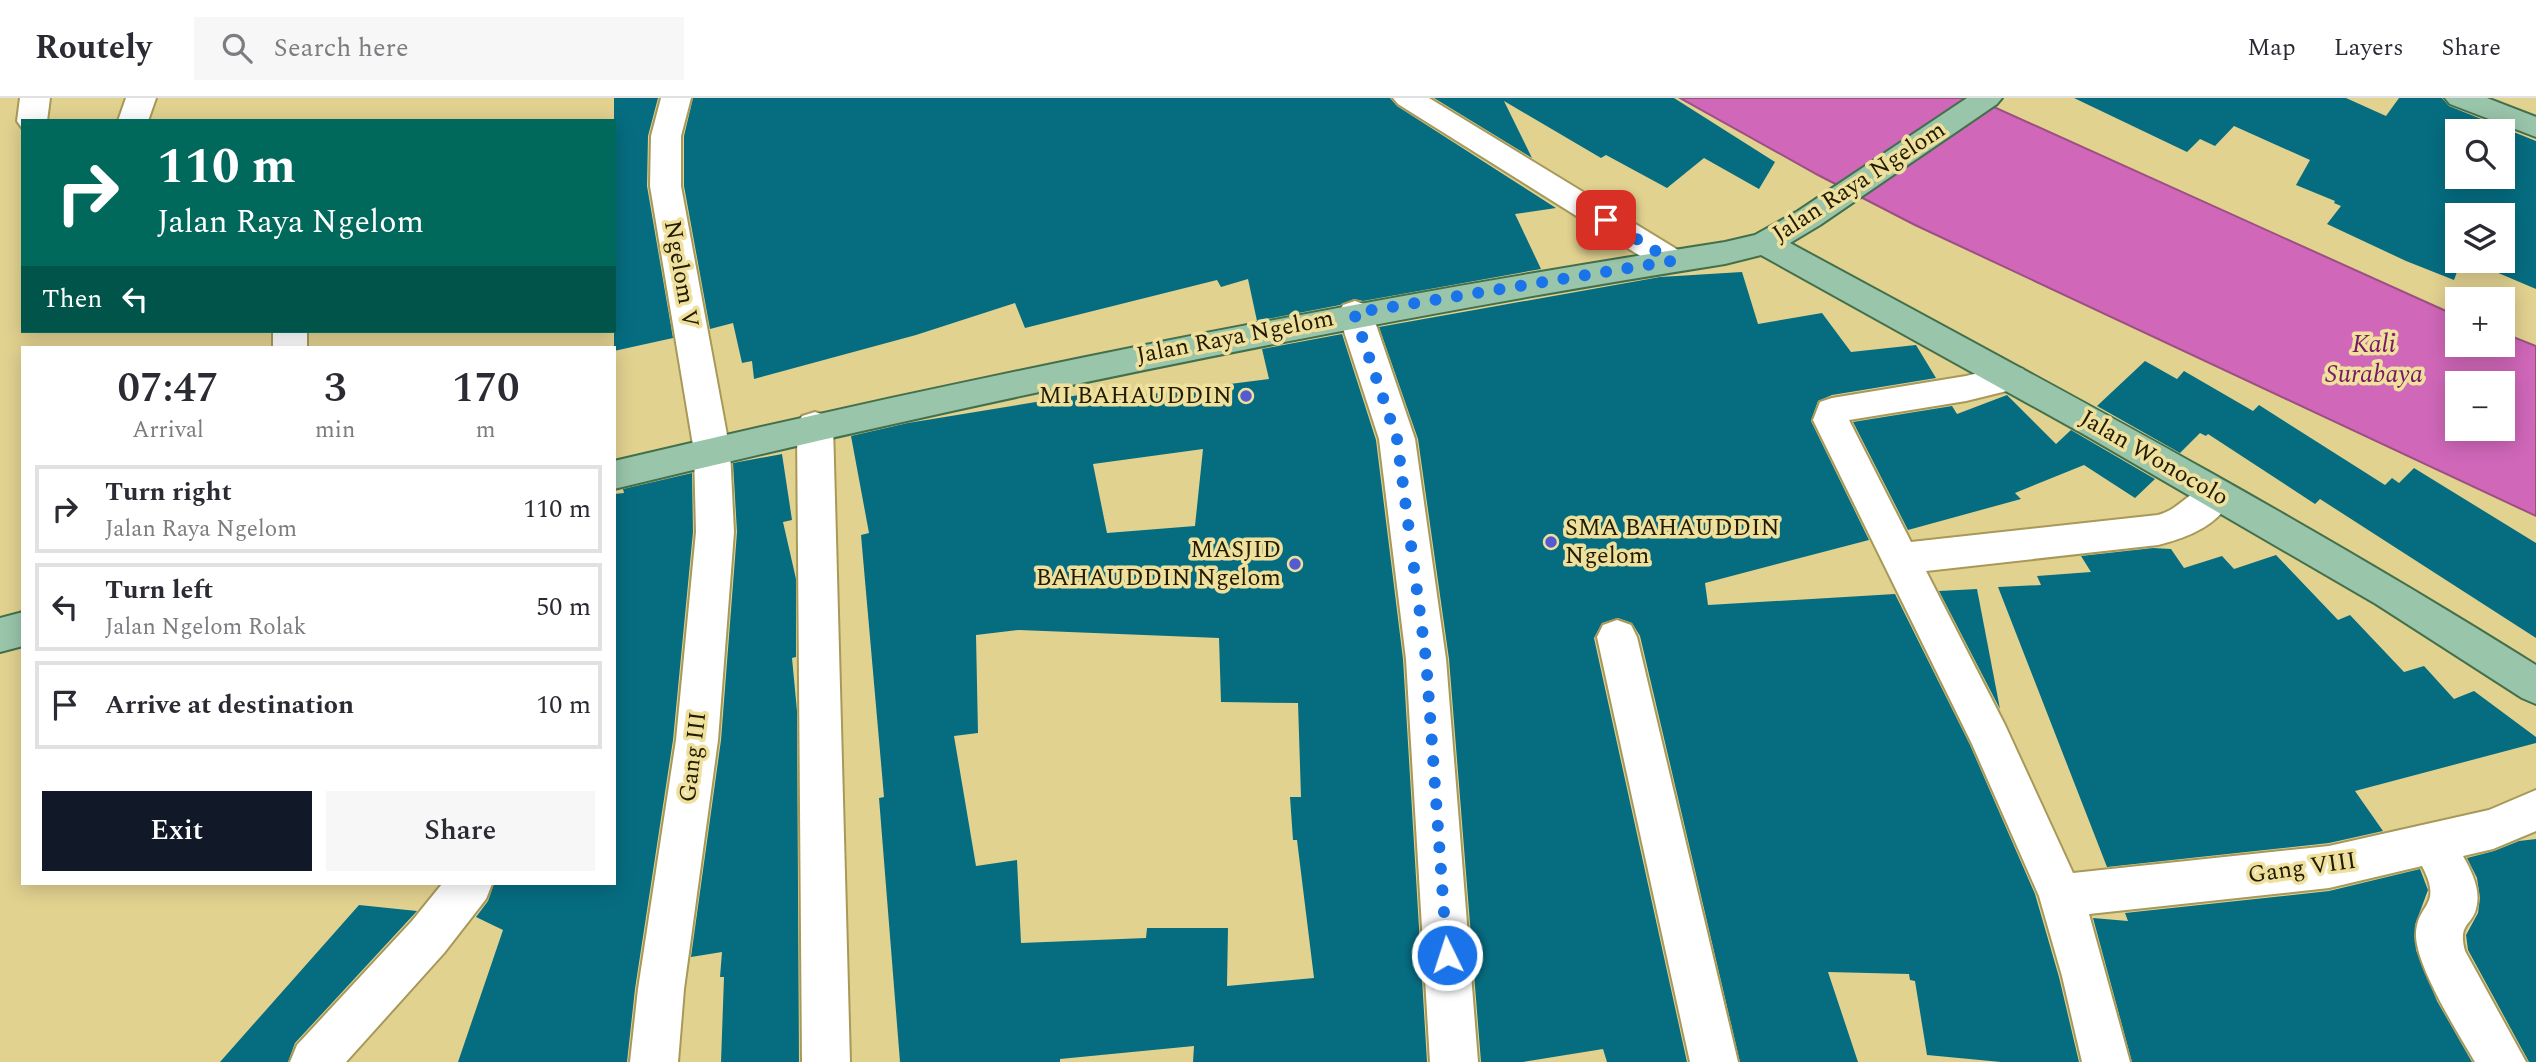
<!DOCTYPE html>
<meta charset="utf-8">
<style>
body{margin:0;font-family:Spectral,serif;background:#f7f7f7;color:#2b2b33;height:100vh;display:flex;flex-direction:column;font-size:26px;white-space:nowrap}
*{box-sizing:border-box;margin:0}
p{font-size:23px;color:#7c7c81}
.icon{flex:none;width:38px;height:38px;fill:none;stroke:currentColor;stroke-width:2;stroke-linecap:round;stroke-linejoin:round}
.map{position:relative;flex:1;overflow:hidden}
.drawer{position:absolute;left:21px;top:248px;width:595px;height:539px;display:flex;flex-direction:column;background:#fff;border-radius:0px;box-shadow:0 4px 18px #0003}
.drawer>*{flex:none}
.guide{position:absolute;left:21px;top:21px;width:595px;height:214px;border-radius:0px;box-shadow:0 4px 18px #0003;background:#00695c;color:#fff;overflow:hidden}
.tools{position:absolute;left:2445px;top:21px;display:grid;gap:14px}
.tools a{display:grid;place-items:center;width:70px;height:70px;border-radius:0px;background:#fff;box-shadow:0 4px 18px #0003;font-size:35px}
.pin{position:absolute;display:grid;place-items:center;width:60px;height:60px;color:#fff;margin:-30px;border-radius:14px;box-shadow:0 4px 10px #0006}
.me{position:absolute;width:77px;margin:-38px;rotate:356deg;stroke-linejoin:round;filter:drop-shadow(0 0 5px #0008)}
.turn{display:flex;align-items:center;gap:24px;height:147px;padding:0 21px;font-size:32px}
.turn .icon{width:91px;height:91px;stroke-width:2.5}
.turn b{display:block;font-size:49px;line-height:60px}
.then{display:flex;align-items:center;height:66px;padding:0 21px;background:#0003;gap:14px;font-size:26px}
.eta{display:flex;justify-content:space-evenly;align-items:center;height:119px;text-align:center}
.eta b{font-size:42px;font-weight:600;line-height:49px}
.primary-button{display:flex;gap:14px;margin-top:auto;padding:14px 21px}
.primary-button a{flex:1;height:80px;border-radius:0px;background:#111827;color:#fff;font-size:28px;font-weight:600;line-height:80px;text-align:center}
.primary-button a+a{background:#f7f7f7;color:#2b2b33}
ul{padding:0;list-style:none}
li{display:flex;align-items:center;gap:21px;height:88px;margin:0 14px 10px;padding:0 7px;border:4px solid #e1e1e2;border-radius:0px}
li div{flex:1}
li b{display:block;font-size:26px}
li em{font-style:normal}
header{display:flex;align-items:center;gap:42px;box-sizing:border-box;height:98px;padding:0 35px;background:#fff;border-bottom:2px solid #e1e1e2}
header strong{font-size:33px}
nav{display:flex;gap:38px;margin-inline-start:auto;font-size:24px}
.search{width:490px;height:63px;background:#f7f7f7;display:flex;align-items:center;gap:18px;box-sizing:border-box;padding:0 24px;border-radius:0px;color:#7c7c81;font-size:26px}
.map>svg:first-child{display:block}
.water{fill:#d067b9;stroke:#9c5082;stroke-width:2;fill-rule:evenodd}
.building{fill:#066d81;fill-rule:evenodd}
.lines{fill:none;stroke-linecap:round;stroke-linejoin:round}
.minor-casing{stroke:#a89959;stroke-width:4}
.major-casing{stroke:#43704b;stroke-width:4}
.minor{fill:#fff;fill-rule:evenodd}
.major{fill:#99c5ab;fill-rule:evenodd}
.route{stroke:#1a73e8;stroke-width:12;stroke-dasharray:0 21.6}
.poi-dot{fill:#545ad0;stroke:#efe09d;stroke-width:2.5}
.labels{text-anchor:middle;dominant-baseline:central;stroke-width:7;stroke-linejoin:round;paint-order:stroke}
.street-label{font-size:24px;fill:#211b02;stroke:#efe09d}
.poi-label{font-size:24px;fill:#211b02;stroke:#efe09d;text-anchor:end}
.water-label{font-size:26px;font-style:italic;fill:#781867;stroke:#efe09d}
</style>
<header>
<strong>Routely</strong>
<div class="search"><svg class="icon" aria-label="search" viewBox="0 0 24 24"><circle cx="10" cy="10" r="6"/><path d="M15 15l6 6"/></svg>Search here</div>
<nav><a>Map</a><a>Layers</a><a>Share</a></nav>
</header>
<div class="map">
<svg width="2536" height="964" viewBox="0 0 2536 964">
<rect width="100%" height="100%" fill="#e2d290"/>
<path class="water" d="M1680,0H1974L2457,218V247H2502L2503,235L2536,248V418L1915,127L1818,77ZM2457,285H2502V331H2457Z"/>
<g class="building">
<path d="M614,0H658L648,38L647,88L673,240L614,253Z"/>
<path d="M693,0H1390L1397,8L1556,110L1515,116L1541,171L1363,203L1354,201L1340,207L1257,223L1248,181L1221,189L1217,182L1025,230L1015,205L916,237L754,281L752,263L742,265L733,225L710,231L684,88V38Z"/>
<path d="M1434,0H1674L1775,64L1759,91L1704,60L1667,90L1606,57L1601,60L1504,3L1532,60Z"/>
<path d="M2074,0H2346L2386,18L2399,0H2442L2449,8L2536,43V191L2470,163H2502V117H2457V163H2461L2454,182L2406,163L2327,126L2341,108L2334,105L2335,103L2296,87L2310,62L2234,28L2215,48L2200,41L2187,54ZM2457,33H2502V79H2457Z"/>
<path d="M1742,174L1758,226L1822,215L1851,254L1916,247L1936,280L1832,297L1818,303L1811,323L1869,442L1705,485L1708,507L1895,496L1970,647L2035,796L2059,879L2079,964H2001L1927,957L1915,883L1910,882L1909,876L1828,874L1858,964H1740L1640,538L1632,525L1618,520L1602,525L1594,540L1687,964H1607L1603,951L1523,964H1481L1449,561L1418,341L1379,229L1660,179Z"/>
<path d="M1342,236L1376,342L1403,561L1427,964H1193L1194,948L1060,961V964H900L879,700L884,699L861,437L869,435L851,338L908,325L1079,297L1081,305L1269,281L1262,251ZM1203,351L1195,428L1107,435L1093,366ZM1019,532L1219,540L1221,604L1298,605L1301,699H1290L1293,742H1297L1314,880L1227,888L1228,830H1147L1146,840L1021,845L1017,762L976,768L954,638L978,635L976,537Z"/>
<path d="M2145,263L2177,281L2184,273L2253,313L2259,307L2385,387L2392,380L2399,385L2414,370L2536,445V540L2320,401L2315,406L2208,336L2206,338L2200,335L2180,355L2097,308Z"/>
<path d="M2007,297L2056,346L2071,332L2155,381L2135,400L2084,367L2015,395L2021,401L1908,432L1853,324L1952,308L1957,316Z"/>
<path d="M782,356L792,422L783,424L796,481V559L792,560L797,613L799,964H721L724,879H720L722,854L691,859L721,642L737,434L733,365Z"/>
<path d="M692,375L693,434L673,642L635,891L627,964H458L503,832L476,819L488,803L494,786H614V396L624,395L623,391Z"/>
<path d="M2153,450L2171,451L2184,470L2222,458L2234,471L2276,457L2338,522L2350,517L2404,574L2424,568L2454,601L2474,593L2536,639V645L2355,693L2383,733L2329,745L2107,769L1998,489L2041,487L2037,478L2091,474L2081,458Z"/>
<path d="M1977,491L2000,611L1939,493Z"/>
<path d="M2536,741V964H2529L2468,852L2466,837L2478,815L2480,800L2477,780L2467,760L2494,753L2519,743Z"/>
<path d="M2420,771L2428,792L2415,827L2416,852L2437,903L2472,964H2132L2093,820L2128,823L2125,815L2329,793Z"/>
<path d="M359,807L417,813L295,945L288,964H220Z"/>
</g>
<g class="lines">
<g class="minor-casing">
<g id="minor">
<path d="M20,0H50L47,23H23L22,30L17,23Z"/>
<path d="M126,0H156L148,23H118Z"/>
<path d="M661,0H691L681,38V88L730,353L734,434L718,642L684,891L678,964H630L638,891L676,642L696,434L694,353L650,88L651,38Z"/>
<path d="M1393,0H1429L1683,155L1688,163L1683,171L1672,174L1661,171L1398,6Z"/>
<path d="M1355,203L1367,207L1372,215L1415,341L1446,561L1478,964H1430L1406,561L1379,341L1338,215L1343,207Z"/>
<rect x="273" y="233" width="34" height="17"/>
<path d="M2011,267L2023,271L2028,280L2023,289L1966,303L1849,322L1911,444L2158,417C2186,410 2199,376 2230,386L2235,396C2219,427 2190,439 2158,447L1926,473L2005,627L2073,775L2329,748L2489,712L2536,692V733L2493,751L2463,758C2471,772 2480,790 2477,806C2474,829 2457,823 2465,853L2526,964H2475C2458,935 2417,870 2416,838C2416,804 2444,810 2422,768L2329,790L2089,816L2130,964H2082L2062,878L2039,798L1972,646L1813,322L1820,304L1832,300L1966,278Z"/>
<path d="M815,314L828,318L833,327L850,964H802L797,327L802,318Z"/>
<path d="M1617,522L1631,527L1637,539L1738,964H1690L1597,539L1603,527Z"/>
<path d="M442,786H492L486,801L444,855L346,964H290L297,947L412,823Z"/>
</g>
</g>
<g class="major-casing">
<g id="major">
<path d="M1967,0H2002L1997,6L1820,127L1790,145C2041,281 2294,415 2536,567V606L2522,600L2376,506L2085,337L1761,157L1725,166C1351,225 982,302 614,391V363C982,276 1351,202 1725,144L1755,137L1798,113Z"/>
<path d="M2445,0H2487L2536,19V39L2450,6Z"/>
<path d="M23,514V548L0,554V520Z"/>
</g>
</g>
<use href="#minor" class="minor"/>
<use href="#major" class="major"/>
</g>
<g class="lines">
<path class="route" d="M1447,857L1426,561L1397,341L1354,215L1672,163L1606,122"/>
</g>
<g class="poi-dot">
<circle cx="1246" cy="298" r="7"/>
<circle cx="1551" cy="444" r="7"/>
<circle cx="1295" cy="466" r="7"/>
</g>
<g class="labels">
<g class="street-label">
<text transform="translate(1859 84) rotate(-33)">Jalan Raya Ngelom</text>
<text transform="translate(681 176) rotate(80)">Ngelom V</text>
<text transform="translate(1235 239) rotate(-11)">Jalan Raya Ngelom</text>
<text transform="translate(2154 360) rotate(30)">Jalan Wonocolo</text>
<text transform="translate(693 659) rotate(-83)">Gang III</text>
<text transform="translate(2302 770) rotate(-8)">Gang VIII</text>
</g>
<g class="poi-label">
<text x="1232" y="298">MI BAHAUDDIN</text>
<text x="1565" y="430" text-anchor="start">SMA BAHAUDDIN<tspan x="1565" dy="28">Ngelom</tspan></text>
<text x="1281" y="452">MASJID<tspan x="1281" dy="28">BAHAUDDIN Ngelom</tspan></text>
</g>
<g class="water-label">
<text x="2374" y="246">Kali<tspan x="2374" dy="30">Surabaya</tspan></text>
</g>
</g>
</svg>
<div class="tools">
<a><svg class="icon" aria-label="search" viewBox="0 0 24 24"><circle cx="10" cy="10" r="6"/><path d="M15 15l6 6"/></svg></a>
<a><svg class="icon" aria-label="layers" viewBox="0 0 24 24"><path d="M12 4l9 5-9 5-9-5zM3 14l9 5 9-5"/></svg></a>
<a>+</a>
<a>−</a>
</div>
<div class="pin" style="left:1606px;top:122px;background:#d93025"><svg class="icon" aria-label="arrive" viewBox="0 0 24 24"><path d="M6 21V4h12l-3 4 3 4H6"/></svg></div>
<svg class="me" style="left:1447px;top:857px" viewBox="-20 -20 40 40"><circle r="17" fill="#1a73e8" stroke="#fff" stroke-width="3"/><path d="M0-11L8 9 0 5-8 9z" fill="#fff"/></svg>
<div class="guide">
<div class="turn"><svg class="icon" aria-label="right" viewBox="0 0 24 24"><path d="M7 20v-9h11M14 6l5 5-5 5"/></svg><div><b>110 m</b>Jalan Raya Ngelom</div></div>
<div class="then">Then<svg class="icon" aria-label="left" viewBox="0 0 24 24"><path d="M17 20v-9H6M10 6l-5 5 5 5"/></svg></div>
</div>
<section class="drawer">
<div class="eta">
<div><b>07:47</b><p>Arrival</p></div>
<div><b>3</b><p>min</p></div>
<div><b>170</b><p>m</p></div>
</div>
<ul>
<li><svg class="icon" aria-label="right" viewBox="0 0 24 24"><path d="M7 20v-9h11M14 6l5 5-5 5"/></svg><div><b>Turn right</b><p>Jalan Raya Ngelom</p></div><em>110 m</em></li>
<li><svg class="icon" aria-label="left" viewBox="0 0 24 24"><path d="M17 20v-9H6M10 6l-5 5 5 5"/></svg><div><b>Turn left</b><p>Jalan Ngelom Rolak</p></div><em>50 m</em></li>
<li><svg class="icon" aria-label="arrive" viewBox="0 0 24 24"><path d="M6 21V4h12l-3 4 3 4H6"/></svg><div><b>Arrive at destination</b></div><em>10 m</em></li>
</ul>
<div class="primary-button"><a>Exit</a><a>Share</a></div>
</section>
</div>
